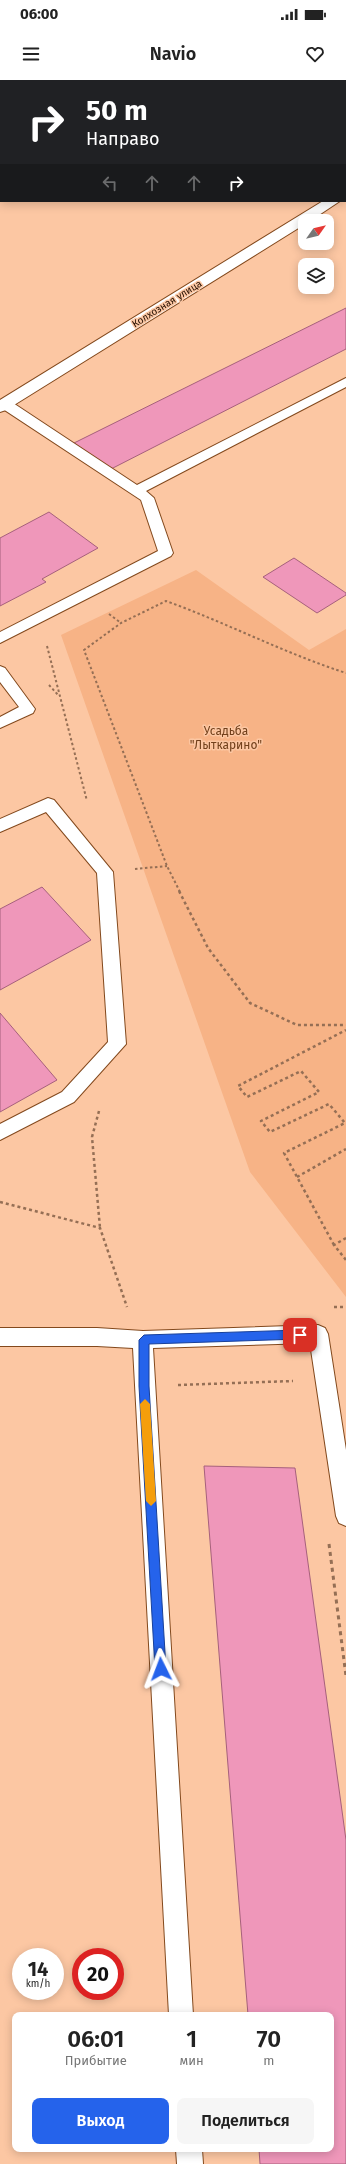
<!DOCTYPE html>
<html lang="ru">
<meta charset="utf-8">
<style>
body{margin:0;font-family:"Fira Sans",sans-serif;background:#f6f6f6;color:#222;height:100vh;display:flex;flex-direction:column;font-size:15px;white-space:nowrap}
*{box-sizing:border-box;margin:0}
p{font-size:13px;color:#767676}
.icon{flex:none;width:22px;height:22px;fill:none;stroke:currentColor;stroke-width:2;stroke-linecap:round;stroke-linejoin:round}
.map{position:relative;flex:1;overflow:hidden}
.drawer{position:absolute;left:12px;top:1932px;width:322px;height:140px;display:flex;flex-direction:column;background:#fff;border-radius:8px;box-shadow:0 2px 10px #0003}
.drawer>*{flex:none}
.top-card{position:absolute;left:0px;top:0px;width:346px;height:122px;box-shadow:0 2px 10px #0003;background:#202124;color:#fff;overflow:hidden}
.needle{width:26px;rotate:56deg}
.controls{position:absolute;left:298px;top:134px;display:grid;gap:8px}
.controls a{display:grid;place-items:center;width:36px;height:36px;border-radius:8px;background:#fff;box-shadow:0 2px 10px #0003;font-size:20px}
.speed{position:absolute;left:12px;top:1868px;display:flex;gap:8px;font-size:20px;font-weight:700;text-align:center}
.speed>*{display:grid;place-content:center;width:52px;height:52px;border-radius:50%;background:#fff;box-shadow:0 2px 10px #0003;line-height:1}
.speed small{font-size:10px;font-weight:400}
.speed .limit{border:6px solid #d22;background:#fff;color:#111}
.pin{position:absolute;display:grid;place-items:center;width:34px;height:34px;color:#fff;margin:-17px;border-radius:8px;box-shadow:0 2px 6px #0006}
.me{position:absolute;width:44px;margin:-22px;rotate:357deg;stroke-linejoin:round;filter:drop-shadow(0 0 3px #0008)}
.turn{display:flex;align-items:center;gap:14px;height:84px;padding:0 20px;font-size:18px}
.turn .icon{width:52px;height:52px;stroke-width:2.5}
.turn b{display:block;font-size:28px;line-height:34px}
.lanes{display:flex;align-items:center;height:38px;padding:0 20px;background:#0003;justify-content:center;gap:20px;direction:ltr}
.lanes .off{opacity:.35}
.eta{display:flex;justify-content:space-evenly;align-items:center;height:68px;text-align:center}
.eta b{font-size:24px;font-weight:600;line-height:28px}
.cta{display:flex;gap:8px;margin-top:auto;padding:8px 20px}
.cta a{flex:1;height:46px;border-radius:8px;background:#2563eb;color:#fff;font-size:16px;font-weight:600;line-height:46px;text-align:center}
.cta a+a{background:#f6f6f6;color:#222}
.status{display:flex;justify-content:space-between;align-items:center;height:28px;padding:0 20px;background:#fff;direction:ltr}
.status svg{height:11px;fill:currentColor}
header{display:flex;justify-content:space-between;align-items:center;height:52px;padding:0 20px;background:#fff;font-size:18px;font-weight:600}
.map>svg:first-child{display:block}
.green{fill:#f7b386}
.building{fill:#ef97ba;stroke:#a6607c}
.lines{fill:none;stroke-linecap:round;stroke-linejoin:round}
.service-casing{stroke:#83491d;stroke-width:2}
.tertiary-casing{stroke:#83491d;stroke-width:2}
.path-far2{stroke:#956f55;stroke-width:2;stroke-dasharray:2.5 2.5;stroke-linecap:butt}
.path-far1{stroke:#956f55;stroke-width:2.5;stroke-dasharray:3 3;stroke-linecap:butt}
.path{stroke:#956f55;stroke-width:3;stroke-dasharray:4 4;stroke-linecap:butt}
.service{fill:#fff;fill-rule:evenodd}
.tertiary{fill:#fff;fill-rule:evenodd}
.route{fill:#2563eb;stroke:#184099}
.slow{fill:#f59e0b}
.labels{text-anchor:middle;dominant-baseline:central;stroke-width:3;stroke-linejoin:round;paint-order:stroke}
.far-street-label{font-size:10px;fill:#260f00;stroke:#fcc7a3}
.park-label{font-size:12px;fill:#72401b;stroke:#fcc7a3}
</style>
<div class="status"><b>06:00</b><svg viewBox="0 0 49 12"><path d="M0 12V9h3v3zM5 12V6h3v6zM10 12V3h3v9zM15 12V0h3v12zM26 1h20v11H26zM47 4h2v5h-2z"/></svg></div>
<header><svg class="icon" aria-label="menu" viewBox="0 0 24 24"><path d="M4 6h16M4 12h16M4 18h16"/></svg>Navio<svg class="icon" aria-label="heart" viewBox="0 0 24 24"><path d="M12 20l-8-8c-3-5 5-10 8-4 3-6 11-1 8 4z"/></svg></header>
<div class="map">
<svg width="346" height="2084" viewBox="0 0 346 2084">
<rect width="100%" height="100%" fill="#fcc7a3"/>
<path class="green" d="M196,490L309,570L346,549V1217L250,1092L61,555Z"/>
<g class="building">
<path d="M346,228V269L111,389L74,363Z"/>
<path d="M49,432L98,468L42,499L46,502L0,526V458Z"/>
<path d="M294,478L346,513V515L317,533L263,497Z"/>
<path d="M42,807L91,860L0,910V829Z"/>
<path d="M0,933L57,1000L0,1032Z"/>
<path d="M204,1386L295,1388L346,1760V2084H260L259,2069H331V1935H248Z"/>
</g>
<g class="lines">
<g class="service-casing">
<g id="service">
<path d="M51,0H63L51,1Z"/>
<rect x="107" y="0" width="12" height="1"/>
<path d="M338,0H346V4L345,1Z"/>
<rect x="0" y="29" width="1" height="6"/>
<rect x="0" y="70" width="1" height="6"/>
<path d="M346,298V307L146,411L154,418L173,473L171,476L0,563V552L158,471L141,420L0,327V321H10L137,405Z"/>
<path d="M0,586L5,588L35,629L33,633L0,648V637L19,627L0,602Z"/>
<path d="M48,718L54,720L113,792L126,964L74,1022L0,1060V1044L62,1012L108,962L97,793L46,732L0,752V739Z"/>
<path d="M318,1245L325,1248L328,1254L346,1370V1446L339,1443L336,1436L310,1263L153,1268L193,1935H169L133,1268L97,1266H0V1248H97L143,1251Z"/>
<path d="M176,2069H202L203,2084H177Z"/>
</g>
</g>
<g class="tertiary-casing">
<path id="tertiary" d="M323,121H340L310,141H305V144L6,330L0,332V320Z"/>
</g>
<g class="path-far2">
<path d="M109,534L121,543"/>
<path d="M47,566L87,721"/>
<path d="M49,605L59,616"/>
<path d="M135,789L167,786"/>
<path d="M180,812L167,786L84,570L121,543L166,521C227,543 284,573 346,593"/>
</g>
<g class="path-far1">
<path d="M179,811L208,868L250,923L297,945H346"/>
<path d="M99,1031L92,1057L100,1148"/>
<path d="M297,1097L346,1069"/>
<path d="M0,1122L100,1148L127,1227"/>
<path d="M346,1158L334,1165L346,1180"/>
<path d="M334,1165L284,1073L345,1043L329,1024L270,1052L261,1041L319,1012L301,991L247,1017L238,1006L346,950"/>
<path d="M334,1227H346"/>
<path d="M178,1305L293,1301"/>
</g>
<path class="path" d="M329,1464L346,1596"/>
<use href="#service" class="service"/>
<use href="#tertiary" class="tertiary"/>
</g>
<path class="route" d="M300,1250L305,1255L300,1259L149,1264V1306L166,1589L165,1593L161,1595L157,1593L155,1589L139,1306V1260L144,1255Z"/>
<path class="slow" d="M145,1319L150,1324L156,1421L151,1426L146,1421L140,1324Z"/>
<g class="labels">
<g class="far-street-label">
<text transform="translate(167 224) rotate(-32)">Колхозная улица</text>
</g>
<g class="park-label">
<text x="226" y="651">Усадьба<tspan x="226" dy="14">"Лыткарино"</tspan></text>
</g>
</g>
</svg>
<div class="controls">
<a><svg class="needle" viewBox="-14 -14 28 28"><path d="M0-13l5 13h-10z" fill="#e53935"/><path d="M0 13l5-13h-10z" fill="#767676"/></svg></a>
<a><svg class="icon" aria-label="layers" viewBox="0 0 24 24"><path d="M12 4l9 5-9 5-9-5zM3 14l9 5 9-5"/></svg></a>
</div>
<div class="speed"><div>14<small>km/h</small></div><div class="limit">20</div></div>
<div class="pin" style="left:300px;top:1255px;background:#d93025"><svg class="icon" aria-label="arrive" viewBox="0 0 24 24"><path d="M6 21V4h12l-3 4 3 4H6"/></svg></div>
<svg class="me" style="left:161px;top:1589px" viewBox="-20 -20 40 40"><path d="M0-17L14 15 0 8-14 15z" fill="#2563eb" stroke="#fff" stroke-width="4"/></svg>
<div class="top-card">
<div class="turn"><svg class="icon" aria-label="right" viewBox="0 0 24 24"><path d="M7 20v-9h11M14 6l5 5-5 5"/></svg><div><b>50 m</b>Направо</div></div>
<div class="lanes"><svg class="icon off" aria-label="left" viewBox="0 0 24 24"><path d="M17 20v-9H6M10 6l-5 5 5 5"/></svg><svg class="icon off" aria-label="ahead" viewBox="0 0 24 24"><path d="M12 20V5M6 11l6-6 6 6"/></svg><svg class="icon off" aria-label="ahead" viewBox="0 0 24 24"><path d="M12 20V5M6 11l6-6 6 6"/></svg><svg class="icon" aria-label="right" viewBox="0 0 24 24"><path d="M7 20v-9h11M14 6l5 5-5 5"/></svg></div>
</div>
<section class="drawer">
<div class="eta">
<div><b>06:01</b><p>Прибытие</p></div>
<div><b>1</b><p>мин</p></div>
<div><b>70</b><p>m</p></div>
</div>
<div class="cta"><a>Выход</a><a>Поделиться</a></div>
</section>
</div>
